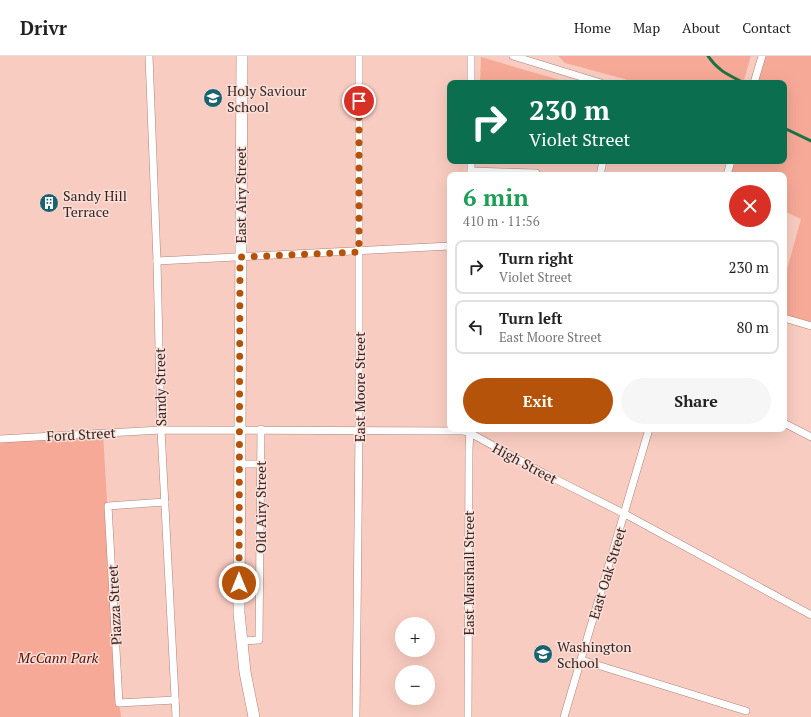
<!DOCTYPE html>
<meta charset="utf-8">
<style>
body{margin:0;font-family:"PT Serif",serif;background:#f6f6f6;color:#222;height:100vh;display:flex;flex-direction:column;font-size:15px;white-space:nowrap}
*{box-sizing:border-box;margin:0}
p{font-size:13px;color:#767676}
.icon{flex:none;width:22px;height:22px;fill:none;stroke:currentColor;stroke-width:2;stroke-linecap:round;stroke-linejoin:round}
.map{position:relative;flex:1;overflow:hidden}
.drawer{position:absolute;left:447px;top:116px;width:340px;height:260px;display:flex;flex-direction:column;background:#fff;border-radius:8px;box-shadow:0 4px 16px #0002}
.drawer>*{flex:none}
.banner{position:absolute;left:447px;top:24px;width:340px;height:84px;border-radius:8px;box-shadow:0 4px 16px #0002;background:#0b6e4f;color:#fff;overflow:hidden}
.controls{position:absolute;left:395px;top:561px;display:grid;gap:8px}
.controls a{display:grid;place-items:center;width:40px;height:40px;border-radius:50%;background:#fff;box-shadow:0 4px 16px #0002;font-size:20px}
.pin{position:absolute;display:grid;place-items:center;width:34px;height:34px;color:#fff;margin:-17px;border:2px solid #fff;border-radius:50%;box-shadow:0 1px 4px #0007}
.me{position:absolute;width:44px;margin:-22px;rotate:0deg;stroke-linejoin:round;filter:drop-shadow(0 0 3px #0008)}
.turn{display:flex;align-items:center;gap:14px;height:84px;padding:0 16px;font-size:18px}
.turn .icon{width:52px;height:52px;stroke-width:2.5}
.turn b{display:block;font-size:28px;line-height:34px}
.round{display:grid;place-items:center;flex:none;width:42px;height:42px;border-radius:21px;background:#f6f6f6}
.headline{display:flex;align-items:center;justify-content:space-between;height:68px;padding:0 16px}
h1{font-size:24px;font-weight:700;line-height:30px;color:#1e9e55}
.primary-button{display:flex;gap:8px;margin-top:auto;padding:8px 16px}
.primary-button a{flex:1;height:46px;border-radius:24px;background:#b45309;color:#fff;font-size:16px;font-weight:700;line-height:46px;text-align:center}
.primary-button a+a{background:#f6f6f6;color:#222}
ul{padding:0;list-style:none}
li{display:flex;align-items:center;gap:12px;height:54px;margin:0 8px 6px;padding:0 8px;border:2px solid #e0e0e0;border-radius:8px}
li div{flex:1}
li b{display:block;font-size:15px}
li em{font-style:normal}
header{display:flex;align-items:center;gap:24px;box-sizing:border-box;height:56px;padding:0 20px;background:#fff;border-bottom:1px solid #e0e0e0}
header strong{font-size:19px}
nav{display:flex;gap:22px;margin-inline-start:auto;font-size:14px}
.map>svg:first-child{display:block}
.green{fill:#f7a997}
.lines{fill:none;stroke-linecap:round;stroke-linejoin:round}
.stream{stroke:#1b7343;stroke-width:3}
.minor-casing{stroke:#ad847a;stroke-width:8}
.secondary-casing{stroke:#ad847a;stroke-width:12}
.minor{stroke:#fff;stroke-width:7}
.secondary{stroke:#fff;stroke-width:11}
.route{stroke:#b45309;stroke-width:7;stroke-dasharray:0 12.6}
.labels{text-anchor:middle;dominant-baseline:central;stroke-width:3;stroke-linejoin:round;paint-order:stroke}
.poi-label{font-size:14px;fill:#362622;stroke:#faded7;text-anchor:start}
.street-label{font-size:14px;fill:#362622;stroke:#faded7}
.park-label{font-size:14px;font-style:italic;fill:#530c00;stroke:#faded7}
</style>
<header>
<strong>Drivr</strong>
<nav><a>Home</a><a>Map</a><a>About</a><a>Contact</a></nav>
</header>
<div class="map">
<svg width="811" height="661" viewBox="0 0 811 661">
<rect width="100%" height="100%" fill="#f9ccc1"/>
<g class="green">
<path d="M558,0H751L743,27H639L565,7Z"/>
<path d="M762,0H811V270L784,258V224L801,163L784,155V119H727L731,105H784V27H754Z"/>
<path d="M481,1L570,27H480Z"/>
<path d="M103,377L119,647L121,661H0V383Z"/>
</g>
<g class="lines">
<g class="stream">
<path d="M708,0C718,15 729,19 744,27"/>
<path d="M784,72L811,85"/>
</g>
<g class="minor-casing">
<g id="minor">
<path d="M149,0L157,205L161,374L176,661"/>
<path d="M513,0L601,27"/>
<path d="M471,27V0"/>
<path d="M754,27L762,0"/>
<path d="M471,115L536,117"/>
<path d="M471,119V105"/>
<path d="M600,119L603,105"/>
<path d="M727,119L731,105"/>
<path d="M157,205L450,190"/>
<path d="M784,262L811,270"/>
<path d="M784,367L811,381"/>
<path d="M0,383L161,374L463,375L470,377L545,418L625,458L811,559"/>
<path d="M240,408H260"/>
<path d="M165,446L108,450L119,647L175,644"/>
<path d="M242,585L259,584L261,373"/>
<path d="M581,604L746,655"/>
<path d="M356,661L359,375V0"/>
<path d="M468,661L469,394L470,373"/>
<path d="M564,661L649,373"/>
</g>
</g>
<g class="secondary-casing">
<path id="secondary" d="M242,0L239,557L245,616L254,661"/>
</g>
<use href="#minor" class="minor"/>
<use href="#secondary" class="secondary"/>
</g>
<g class="lines">
<path class="route" d="M239,527L240,201L359,196V45"/>
</g>
<defs>
<g id="school-disc" transform="scale(1)"><circle r="9.5" fill="#196371" stroke="#faded7"/><path d="M0-5L7-2L0 1L-7-2ZM-4 1L0 2.5L4 1V4Q0 6-4 4Z" fill="#fff"/></g>
<g id="building-disc" transform="scale(1)"><circle r="9.5" fill="#196371" stroke="#faded7"/><path d="M-4-6H4V6H1V3H-1V6H-4ZM-2.5-4.3h1.7v1.8h-1.7ZM.8-4.3h1.7v1.8H.8ZM-2.5-1h1.7V.8h-1.7ZM.8-1h1.7V.8H.8Z" fill="#fff"/></g>
</defs>
<g fill-rule="evenodd">
<use href="#school-disc" x="213" y="42"/>
<use href="#building-disc" x="49" y="147"/>
<use href="#school-disc" x="543" y="598"/>
</g>
<g class="labels">
<g class="poi-label">
<text x="227" y="34">Holy Saviour<tspan x="227" dy="16">School</tspan></text>
<text x="63" y="139">Sandy Hill<tspan x="63" dy="16">Terrace</tspan></text>
<text x="557" y="590">Washington<tspan x="557" dy="16">School</tspan></text>
</g>
<g class="street-label">
<text transform="translate(240 139) rotate(-90)">East Airy Street</text>
<text transform="translate(160 331) rotate(-91)">Sandy Street</text>
<text transform="translate(359 331) rotate(-90)">East Moore Street</text>
<text transform="translate(81 378) rotate(-3)">Ford Street</text>
<text transform="translate(525 407) rotate(28)">High Street</text>
<text transform="translate(260 451) rotate(-90)">Old Airy Street</text>
<text transform="translate(468 517) rotate(-90)">East Marshall Street</text>
<text transform="translate(607 517) rotate(-73)">East Oak Street</text>
<text transform="translate(114 549) rotate(-93)">Piazza Street</text>
</g>
<g class="park-label">
<text x="58" y="601">McCann Park</text>
</g>
</g>
</svg>
<div class="controls">
<a>+</a>
<a>−</a>
</div>
<div class="pin" style="left:359px;top:45px;background:#d93025"><svg class="icon" aria-label="arrive" viewBox="0 0 24 24"><path d="M6 21V4h12l-3 4 3 4H6"/></svg></div>
<svg class="me" style="left:239px;top:527px" viewBox="-20 -20 40 40"><circle r="17" fill="#b45309" stroke="#fff" stroke-width="3"/><path d="M0-11L8 9 0 5-8 9z" fill="#fff"/></svg>
<div class="banner">
<div class="turn"><svg class="icon" aria-label="right" viewBox="0 0 24 24"><path d="M7 20v-9h11M14 6l5 5-5 5"/></svg><div><b>230 m</b>Violet Street</div></div>
</div>
<section class="drawer">
<div class="headline"><div><h1>6 min</h1><p>410 m · 11:56</p></div><a class="round" style="background:#d93025;color:#fff"><svg class="icon" aria-label="close" viewBox="0 0 24 24"><path d="M6 6l12 12M18 6L6 18"/></svg></a></div>
<ul>
<li><svg class="icon" aria-label="right" viewBox="0 0 24 24"><path d="M7 20v-9h11M14 6l5 5-5 5"/></svg><div><b>Turn right</b><p>Violet Street</p></div><em>230 m</em></li>
<li><svg class="icon" aria-label="left" viewBox="0 0 24 24"><path d="M17 20v-9H6M10 6l-5 5 5 5"/></svg><div><b>Turn left</b><p>East Moore Street</p></div><em>80 m</em></li>
</ul>
<div class="primary-button"><a>Exit</a><a>Share</a></div>
</section>
</div>
